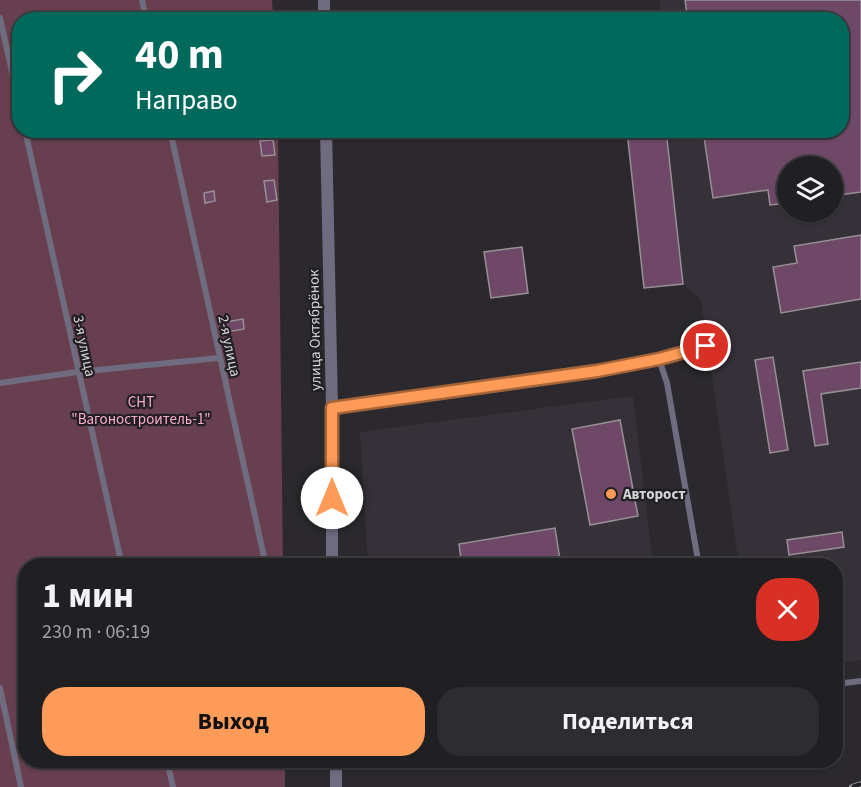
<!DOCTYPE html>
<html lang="ru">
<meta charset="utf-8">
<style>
body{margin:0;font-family:"Source Sans 3",sans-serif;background:#2d2c2f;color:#f1f3f6;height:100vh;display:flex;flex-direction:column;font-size:22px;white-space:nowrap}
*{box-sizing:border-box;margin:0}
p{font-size:20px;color:#a2a2a5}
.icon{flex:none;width:33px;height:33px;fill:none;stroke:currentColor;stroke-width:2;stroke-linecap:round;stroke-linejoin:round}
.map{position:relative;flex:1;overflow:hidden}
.panel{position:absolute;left:18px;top:558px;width:825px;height:210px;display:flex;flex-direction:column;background:#201f22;border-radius:24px;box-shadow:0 2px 4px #0004,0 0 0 2px #3d3d40}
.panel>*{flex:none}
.hud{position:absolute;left:12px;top:12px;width:837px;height:126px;border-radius:24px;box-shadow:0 2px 4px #0004,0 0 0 2px #3d3d40;background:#00695c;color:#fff;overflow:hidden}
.buttons{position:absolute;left:777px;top:156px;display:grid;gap:12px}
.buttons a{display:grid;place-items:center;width:66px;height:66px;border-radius:50%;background:#201f22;box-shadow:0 2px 4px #0004,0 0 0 2px #3d3d40;font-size:30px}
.pin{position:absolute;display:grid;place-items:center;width:51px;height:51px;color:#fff;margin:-26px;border:3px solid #fff;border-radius:50%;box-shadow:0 2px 6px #0007}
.me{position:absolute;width:66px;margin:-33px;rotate:0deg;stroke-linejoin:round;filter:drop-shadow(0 0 4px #0008)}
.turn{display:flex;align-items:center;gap:21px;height:126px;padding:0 24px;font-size:27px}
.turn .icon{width:78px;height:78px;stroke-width:2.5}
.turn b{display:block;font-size:42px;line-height:51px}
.round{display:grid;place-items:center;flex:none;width:63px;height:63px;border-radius:24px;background:#2d2c2f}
.summary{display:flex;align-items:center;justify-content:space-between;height:102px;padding:0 24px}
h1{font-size:36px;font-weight:700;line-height:45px}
.cta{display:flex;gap:12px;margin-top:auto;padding:12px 24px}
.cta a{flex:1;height:69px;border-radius:24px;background:#fe9b58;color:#111;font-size:24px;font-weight:700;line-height:69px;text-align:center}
.cta a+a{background:#2d2c2f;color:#f1f3f6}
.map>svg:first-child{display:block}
.built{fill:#363039;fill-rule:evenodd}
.green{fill:#673f4f}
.building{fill:#6f4868;stroke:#969195;stroke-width:1.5}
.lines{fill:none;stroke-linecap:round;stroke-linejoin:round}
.service{stroke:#706c80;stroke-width:6}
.tertiary{stroke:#706c80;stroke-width:12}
.rail-casing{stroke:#9d9c9f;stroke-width:6}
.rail{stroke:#221f23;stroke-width:4;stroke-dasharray:11;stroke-linecap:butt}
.route-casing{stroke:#a56539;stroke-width:15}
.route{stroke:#fe9b58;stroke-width:10}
.poi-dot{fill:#fe9b58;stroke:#221f23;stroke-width:2}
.labels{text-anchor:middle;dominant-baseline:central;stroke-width:4.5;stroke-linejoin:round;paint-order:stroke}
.street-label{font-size:15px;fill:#d6d5d7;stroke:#221f23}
.park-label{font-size:15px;fill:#fbaccc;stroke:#221f23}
.poi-label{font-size:15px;font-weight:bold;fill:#d6d5d7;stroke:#221f23;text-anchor:start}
</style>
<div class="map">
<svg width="861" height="787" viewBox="0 0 861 787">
<rect width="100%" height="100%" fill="#2b292d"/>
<g class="built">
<path d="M659,0H861V660L836,664V566L739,565L701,300L683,284L644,288L627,131L842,130V20L662,19ZM788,166H832V212H788Z"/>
<path d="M633,396L653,565H368L360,432Z"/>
</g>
<path class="green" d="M0,0H272L273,19L20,20V130L278,131L283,565L26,566V760L285,761V787H0Z"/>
<g class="building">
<path d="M685,0H861V192L832,196V166H788V203L770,205L768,190L713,198L703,130H842V20H688Z"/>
<path d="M634,130H666L683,284L644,288L627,131Z"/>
<path d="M273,140L275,155L262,156L260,141Z"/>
<path d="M274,180L277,200L267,202L264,181Z"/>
<path d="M214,191L215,201L205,203L204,193Z"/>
<path d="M861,235V299L781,313L773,267L797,263L794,246Z"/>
<path d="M522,247L528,293L491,298L484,252Z"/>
<path d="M243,319L244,329L227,332L225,322Z"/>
<path d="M773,357L788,450L770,453L755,360Z"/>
<path d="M861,362V388L821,394L828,444L815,446L803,371Z"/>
<path d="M620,420L638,516L590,525L572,429Z"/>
<path d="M555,528L561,566H462L459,544Z"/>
<path d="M842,532L844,547L789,555L787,540Z"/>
</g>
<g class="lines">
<g class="service">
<path d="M142,0L146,20"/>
<path d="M0,18L20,107"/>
<path d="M25,130L122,566"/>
<path d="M170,130L266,566"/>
<path d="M659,359L706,346"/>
<path d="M0,383L77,372L219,358"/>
<path d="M332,408L597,371L659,359L667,383L699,566"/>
<path d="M836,684L861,681"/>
<path d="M0,688L21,787"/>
<path d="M167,760L173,787"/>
</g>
<g class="tertiary">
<path d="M324,0V20"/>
<path d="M326,130L332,408V566"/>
<path d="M336,760V787"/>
</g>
<g class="rail-casing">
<path id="rail" d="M852,787L861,784"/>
</g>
<use href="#rail" class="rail"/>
</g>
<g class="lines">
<g class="route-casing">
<path id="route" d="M332,498V408L597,371L659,359L706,346"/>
</g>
<use href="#route" class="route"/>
</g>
<circle class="poi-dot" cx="611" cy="494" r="6"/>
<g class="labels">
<g class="street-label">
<text transform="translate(315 330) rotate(-91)">улица Октябрёнок</text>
<text transform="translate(84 346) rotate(78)">3-я улица</text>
<text transform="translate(229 346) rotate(78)">2-я улица</text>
</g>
<g class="park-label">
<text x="141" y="402">СНТ<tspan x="141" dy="17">"Вагоностроитель-1"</tspan></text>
</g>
<g class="poi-label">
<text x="623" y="494">Авторост</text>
</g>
</g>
</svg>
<div class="buttons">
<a><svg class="icon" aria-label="layers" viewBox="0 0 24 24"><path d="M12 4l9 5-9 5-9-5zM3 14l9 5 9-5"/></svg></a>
</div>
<div class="pin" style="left:706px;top:346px;background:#d93025"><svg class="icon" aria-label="arrive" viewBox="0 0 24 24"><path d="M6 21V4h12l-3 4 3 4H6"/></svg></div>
<svg class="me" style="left:332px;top:498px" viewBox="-20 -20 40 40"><circle r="19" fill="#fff"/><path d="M0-13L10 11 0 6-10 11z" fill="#fe9b58"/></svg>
<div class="hud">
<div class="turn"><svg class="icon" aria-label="right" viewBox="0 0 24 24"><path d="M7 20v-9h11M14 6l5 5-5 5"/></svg><div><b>40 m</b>Направо</div></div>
</div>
<section class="panel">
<div class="summary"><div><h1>1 мин</h1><p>230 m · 06:19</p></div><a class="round" style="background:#d93025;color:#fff"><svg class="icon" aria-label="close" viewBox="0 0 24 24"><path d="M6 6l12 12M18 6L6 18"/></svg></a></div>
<div class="cta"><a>Выход</a><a>Поделиться</a></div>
</section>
</div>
